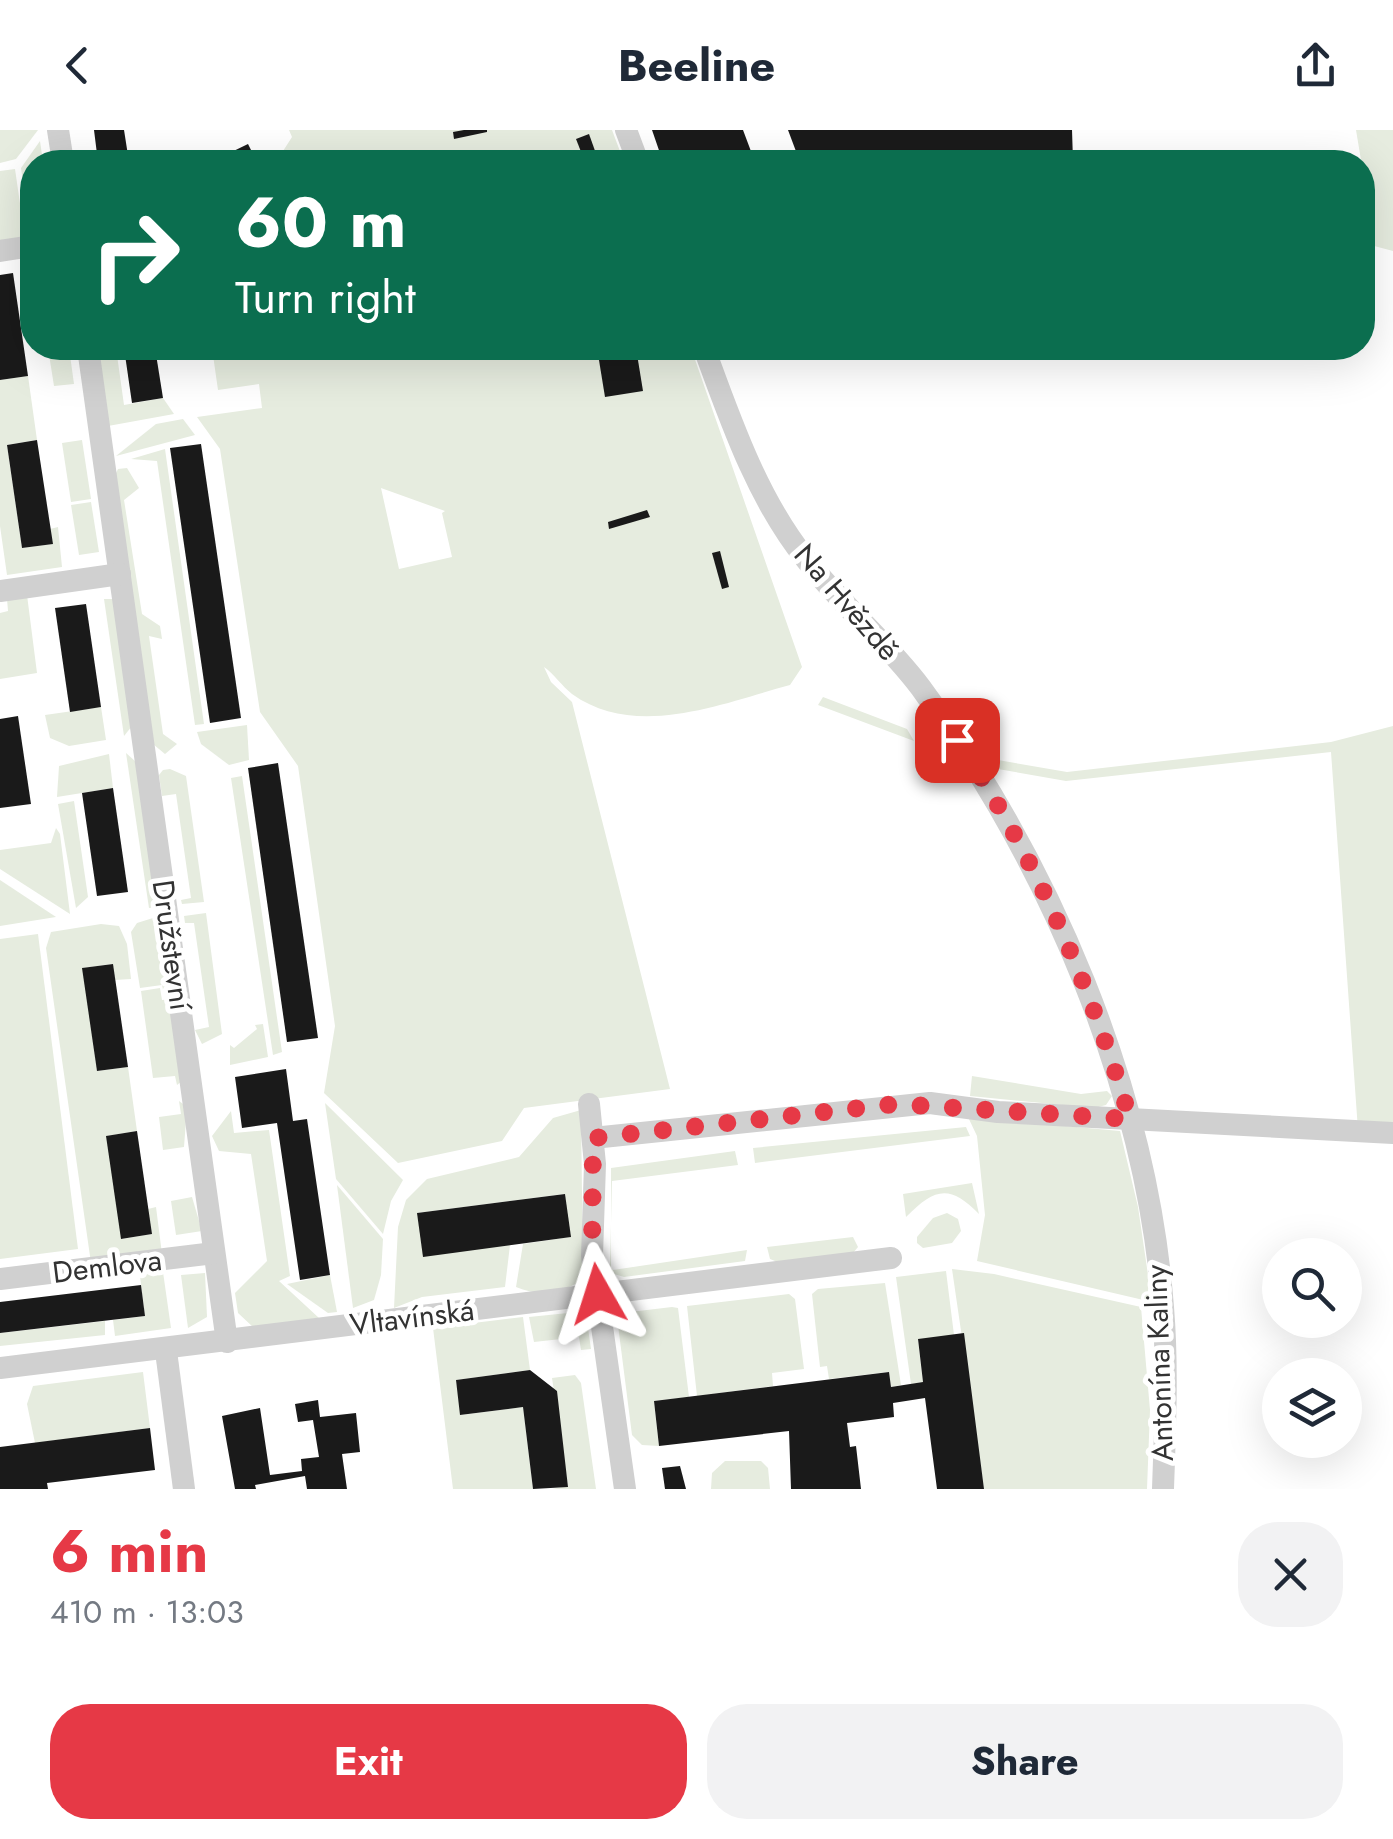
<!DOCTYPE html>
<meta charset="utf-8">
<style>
body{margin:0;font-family:Jost,sans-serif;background:#f2f2f3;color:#1f2937;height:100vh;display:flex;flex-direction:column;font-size:38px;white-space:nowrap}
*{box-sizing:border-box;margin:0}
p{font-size:32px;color:#747a83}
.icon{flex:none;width:55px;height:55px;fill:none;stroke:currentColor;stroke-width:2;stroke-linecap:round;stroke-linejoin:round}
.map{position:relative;height:1359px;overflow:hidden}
.panel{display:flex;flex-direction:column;background:#fff;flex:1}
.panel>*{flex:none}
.hud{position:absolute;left:20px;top:20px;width:1355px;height:210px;border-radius:40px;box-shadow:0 10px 40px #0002;background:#0b6e4f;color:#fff;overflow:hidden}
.fabs{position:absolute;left:1262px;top:1108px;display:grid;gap:20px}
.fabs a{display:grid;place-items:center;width:100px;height:100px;border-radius:50%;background:#fff;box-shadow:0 10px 40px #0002;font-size:50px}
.pin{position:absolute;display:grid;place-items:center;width:85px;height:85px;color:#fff;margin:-42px;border-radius:20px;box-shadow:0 5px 15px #0006}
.me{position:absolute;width:110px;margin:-55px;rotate:354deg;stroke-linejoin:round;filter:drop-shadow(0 0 8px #0008)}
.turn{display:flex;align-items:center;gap:35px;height:210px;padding:0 50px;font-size:45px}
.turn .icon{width:130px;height:130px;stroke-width:2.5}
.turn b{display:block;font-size:70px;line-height:85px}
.round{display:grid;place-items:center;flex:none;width:105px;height:105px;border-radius:40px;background:#f2f2f3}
.head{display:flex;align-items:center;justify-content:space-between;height:170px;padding:0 50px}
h1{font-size:60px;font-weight:700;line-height:75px;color:#e63946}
.button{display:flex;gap:20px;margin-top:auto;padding:20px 50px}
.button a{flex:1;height:115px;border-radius:40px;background:#e63946;color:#fff;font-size:40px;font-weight:700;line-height:115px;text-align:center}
.button a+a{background:#f2f2f3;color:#1f2937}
header{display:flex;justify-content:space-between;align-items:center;height:130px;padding:0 50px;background:#fff;font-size:45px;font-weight:700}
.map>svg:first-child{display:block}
.green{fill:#e6ecdf;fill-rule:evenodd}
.building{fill:#1a1a1a}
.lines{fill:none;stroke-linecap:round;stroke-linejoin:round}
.minor{stroke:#d0d0d0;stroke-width:22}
.route{stroke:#e63946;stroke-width:18;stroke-dasharray:0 32.4}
.labels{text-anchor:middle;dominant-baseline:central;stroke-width:10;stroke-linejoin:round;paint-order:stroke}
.street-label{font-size:30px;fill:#333;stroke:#fff}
</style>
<header><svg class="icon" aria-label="back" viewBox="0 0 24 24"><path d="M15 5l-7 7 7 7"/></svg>Beeline<svg class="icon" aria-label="share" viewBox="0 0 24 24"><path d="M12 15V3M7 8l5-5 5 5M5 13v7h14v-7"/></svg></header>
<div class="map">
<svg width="1393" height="1359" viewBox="0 0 1393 1359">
<rect width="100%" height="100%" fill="#fff"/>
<g class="green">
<path d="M0,0H38L16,29L0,33Z"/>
<path d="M289,0H612L624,32H276L292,7Z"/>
<path d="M1356,0H1393V121L1363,113L1364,48Z"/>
<path d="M40,11L43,32H32L29,95L21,38Z"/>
<path d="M15,39L25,108L0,112V41Z"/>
<path d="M48,218H69L74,254L54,256Z"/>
<path d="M96,218H116L124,275L163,268L174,284L108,296Z"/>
<path d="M212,218H691L802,537L790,555C723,573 636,610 572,564C562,556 554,544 544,537L551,552L572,572L670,959L524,978L502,1011L398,1033L324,963L335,896L298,636L260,582L220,319L197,287L262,278L259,254L218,260ZM381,358L445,381L442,383L452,427L399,439Z"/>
<path d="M28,246L37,310L7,315L22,418L52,414L50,399L58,397L62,437L7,445L0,396V250Z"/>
<path d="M183,289L195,305L116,326L156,294Z"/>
<path d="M82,310L91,369L71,372L62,313Z"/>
<path d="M165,319L204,594L195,595L157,331L131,329Z"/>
<path d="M127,338L139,358L124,370L142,484L160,496L162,509L149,506L163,604L177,614L165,624L153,614L115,345L118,339Z"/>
<path d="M91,372L99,422L79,425L71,375Z"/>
<path d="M27,465L37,543L0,549V483L8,481L7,469Z"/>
<path d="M104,469H113L132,596L124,606Z"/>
<path d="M823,567L907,599L914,611L818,575Z"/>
<path d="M101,577L106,610L69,616L50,608L45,585Z"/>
<path d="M247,595L249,630L229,635L201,614L197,602Z"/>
<path d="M1393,596V1003L1358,1000L1331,622L1066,651L981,636L945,625L935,609L975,626L1067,642L1331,612Z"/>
<path d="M126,623L136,632L157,777L149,778Z"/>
<path d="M109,624L113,658L57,667L59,636Z"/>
<path d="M170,639L186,646L204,772L182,774L181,770L191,768L176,664L162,666L159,645L163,640Z"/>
<path d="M242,646L282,922L273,925L231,648Z"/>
<path d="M74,671L88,767L76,778L58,674Z"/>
<path d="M56,698L60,704L70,784L0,739V720L51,713Z"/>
<path d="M0,750L56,787L0,796Z"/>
<path d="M206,783L222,904L202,914L195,900L209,897L194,793H185L184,786Z"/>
<path d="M153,788L161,792L171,863L164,864L162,855L140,858L131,802L137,793Z"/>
<path d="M101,794L119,796L127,814L131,849L115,850L112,834L83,838L97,941L128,937L137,1001L107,1006L122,1109L151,1104L148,1079L156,1077L162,1124L91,1133L46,818L51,802Z"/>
<path d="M38,804L78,1119L0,1129V809Z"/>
<path d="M160,858L162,870L172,869L182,951L177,955L175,946L153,948L141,861Z"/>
<path d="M263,894L268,927L230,935V915L234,918L257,899L255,895Z"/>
<path d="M972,946L1081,964L1107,961L1112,966L1106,975L1094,978L970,966Z"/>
<path d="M179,971L187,977L184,1017L163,1020L159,987L181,984Z"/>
<path d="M325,973L403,1050L391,1071L383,1104L336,1049Z"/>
<path d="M581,980L583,1150C561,1163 540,1167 516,1157L523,1114L570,1107L564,1064L417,1083L510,1115L505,1157L422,1167L394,1178L398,1097L406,1070L427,1049L519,1027L553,988Z"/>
<path d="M231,981L234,1003L269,1000L290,1146L279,1151L319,1188L253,1197L238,1183L235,1163L267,1131L251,1024L219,1021L212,1006Z"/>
<path d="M968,987L1120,1001L1138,1077L1152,1172L977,1131L985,1085L977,1006Z"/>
<path d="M966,997L970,1006L755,1033L753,1018Z"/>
<path d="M735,1021L738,1035L612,1051L610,1136L613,1140L747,1120L745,1131L624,1147L611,1143V1038Z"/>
<path d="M972,1053L979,1084C949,1053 934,1059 906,1087L903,1064Z"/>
<path d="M337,1055L383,1109L381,1145L374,1170L353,1178Z"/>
<path d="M192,1067L202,1101L176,1105L171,1071Z"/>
<path d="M947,1083L958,1089L961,1101L952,1113L923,1118L917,1113V1107L933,1088Z"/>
<path d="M853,1107L858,1117L853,1123L780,1133L770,1129L767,1117Z"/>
<path d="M162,1135L171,1198L115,1206L113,1190L145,1186L139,1138Z"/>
<path d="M952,1139L994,1144L1141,1177L1150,1280L1147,1359H984Z"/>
<path d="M946,1141L954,1205L918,1210L923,1252L911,1254L896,1147Z"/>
<path d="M205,1143L207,1187L188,1198L181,1145Z"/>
<path d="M330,1145L337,1182L328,1183L287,1154Z"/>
<path d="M885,1153L901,1255L891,1257L888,1242L829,1249L827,1236L820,1237L812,1164L818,1159Z"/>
<path d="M789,1164L795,1169L804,1239L772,1243L773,1256L697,1266L687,1176Z"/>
<path d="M672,1177L678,1178L689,1267L654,1271L659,1316L642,1315L632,1305L618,1195L630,1182Z"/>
<path d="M568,1183L588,1198L591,1219L581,1220L579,1207L534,1212L529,1187Z"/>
<path d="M523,1187L530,1240L456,1250L461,1285L523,1277L533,1359H453L433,1198Z"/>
<path d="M105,1191V1205L0,1216V1203Z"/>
<path d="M143,1242L150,1298L35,1313L27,1274L33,1256Z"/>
<path d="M575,1245L581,1253L596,1359H552L568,1356L552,1248Z"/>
<path d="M725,1331H761L768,1338L770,1359H711L712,1343Z"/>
</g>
<g class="building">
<path d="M94,0H124L129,32H98Z"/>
<path d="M464,0H487V2L454,9L453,2Z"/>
<path d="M652,0H743L755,32H663Z"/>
<path d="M788,0H1072L1073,32H800Z"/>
<path d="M589,4L599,32H585L576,9Z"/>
<path d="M248,14L257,32H218L217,29Z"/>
<path d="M13,143L28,246L0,250V145Z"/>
<path d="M124,218H155L163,268L132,273Z"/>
<path d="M597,218H636L643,261L605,267Z"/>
<path d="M37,310L53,414L22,418L7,315Z"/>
<path d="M201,314L241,588L210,593L170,318Z"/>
<path d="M647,380L650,387L609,399L608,392Z"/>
<path d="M720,421L729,457L722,459L712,423Z"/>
<path d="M86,474L101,577L70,582L55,478Z"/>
<path d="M18,586L31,674L0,678V589Z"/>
<path d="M278,633L318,908L287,912L248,638Z"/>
<path d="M113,658L128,762L97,766L82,663Z"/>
<path d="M113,834L128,937L97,941L82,838Z"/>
<path d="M286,939L293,991L307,989L330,1145L300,1150L277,993L242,998L235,947Z"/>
<path d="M137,1001L152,1104L121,1109L106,1006Z"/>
<path d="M565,1064L571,1107L423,1127L417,1083Z"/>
<path d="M141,1155L145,1186L0,1203V1172Z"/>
<path d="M964,1203L984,1359H937L925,1268L893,1273L894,1287L847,1293L850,1317L856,1316L861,1359H791L789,1301L659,1316L654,1271L889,1242L891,1257L923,1252L918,1209Z"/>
<path d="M530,1240L557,1261L568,1357L533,1359L523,1277L460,1285L456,1250Z"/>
<path d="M318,1270L320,1287L356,1283L360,1322L342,1324L347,1359H307L305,1346L255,1355L256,1359H235L222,1286L260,1278L270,1345L302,1341L301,1329L319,1327L313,1290L298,1292L295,1274Z"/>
<path d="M150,1298L155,1340L47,1353L48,1359H0V1317Z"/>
<path d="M680,1336L686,1359H665L662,1338Z"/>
</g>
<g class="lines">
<g class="minor">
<path d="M58,0L63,32"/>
<path d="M626,0L638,32"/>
<path d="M0,121L32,116"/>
<path d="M88,218L227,1212"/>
<path d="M704,218C730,289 757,368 805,428C840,474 886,511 921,558C1050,734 1146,958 1163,1177C1168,1238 1165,1299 1163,1359"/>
<path d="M0,461L120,444"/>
<path d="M589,974L595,1034L592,1126L625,1359"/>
<path d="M593,1008L930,973L998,982L1393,1003"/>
<path d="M0,1149L214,1123"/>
<path d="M166,1221L184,1359"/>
<path d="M0,1238L891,1128"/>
</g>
</g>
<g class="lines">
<path class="route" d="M598,1164L592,1126L593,1008L896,974L1130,989C1090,855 1035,725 957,610"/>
</g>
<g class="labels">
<g class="street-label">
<text transform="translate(847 472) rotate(49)">Na Hvězdě</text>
<text transform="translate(172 815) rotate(82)">Družstevní</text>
<text transform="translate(107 1136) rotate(-7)">Demlova</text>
<text transform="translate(412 1187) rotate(-7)">Vltavínská</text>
<text transform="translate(1159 1233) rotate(-92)">Antonína Kaliny</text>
</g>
</g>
</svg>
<div class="fabs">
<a><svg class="icon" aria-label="search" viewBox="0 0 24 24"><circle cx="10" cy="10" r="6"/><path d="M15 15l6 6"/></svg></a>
<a><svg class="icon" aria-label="layers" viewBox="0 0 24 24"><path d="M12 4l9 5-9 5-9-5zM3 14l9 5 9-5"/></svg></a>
</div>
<div class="pin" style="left:957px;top:610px;background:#d93025"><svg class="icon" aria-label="arrive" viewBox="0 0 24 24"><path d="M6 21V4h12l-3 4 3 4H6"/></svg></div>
<svg class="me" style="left:598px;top:1164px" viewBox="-20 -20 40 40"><path d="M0-17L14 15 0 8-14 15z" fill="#e63946" stroke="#fff" stroke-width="4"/></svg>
<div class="hud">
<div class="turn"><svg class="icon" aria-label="right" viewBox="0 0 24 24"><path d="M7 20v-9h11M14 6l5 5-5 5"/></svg><div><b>60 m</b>Turn right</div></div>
</div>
</div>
<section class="panel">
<div class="head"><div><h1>6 min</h1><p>410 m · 13:03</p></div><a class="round"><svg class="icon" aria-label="close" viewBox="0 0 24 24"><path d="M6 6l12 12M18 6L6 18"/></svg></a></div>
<div class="button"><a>Exit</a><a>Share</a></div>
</section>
